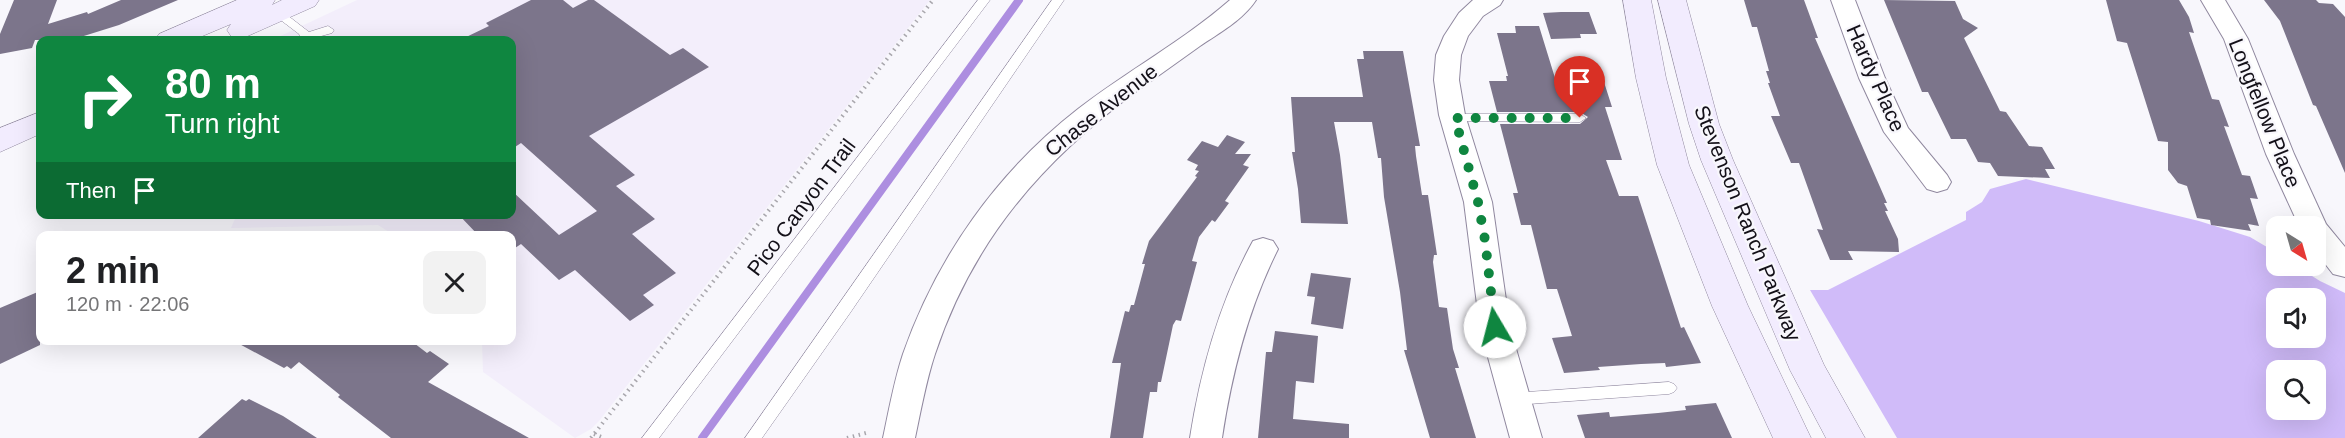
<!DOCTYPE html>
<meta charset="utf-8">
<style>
body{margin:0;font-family:Helvetica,sans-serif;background:#f2f2f2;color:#202124;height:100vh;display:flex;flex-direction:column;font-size:22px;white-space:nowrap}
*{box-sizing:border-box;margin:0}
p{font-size:20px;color:#757577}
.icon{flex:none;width:33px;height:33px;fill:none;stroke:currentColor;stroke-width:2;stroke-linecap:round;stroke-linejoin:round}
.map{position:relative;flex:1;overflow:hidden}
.sheet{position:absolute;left:36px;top:231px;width:480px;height:114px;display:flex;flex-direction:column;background:#fff;border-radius:12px;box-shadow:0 6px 24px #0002}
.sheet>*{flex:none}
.banner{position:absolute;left:36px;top:36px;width:480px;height:183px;border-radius:12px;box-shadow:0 6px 24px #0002;background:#0f8640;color:#fff;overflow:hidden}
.needle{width:39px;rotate:143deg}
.controls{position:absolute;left:2266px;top:216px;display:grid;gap:12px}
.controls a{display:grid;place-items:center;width:60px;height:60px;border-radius:12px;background:#fff;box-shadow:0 6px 24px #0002;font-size:30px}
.pin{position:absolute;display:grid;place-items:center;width:51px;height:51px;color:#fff;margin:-62px -26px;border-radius:50% 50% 50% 0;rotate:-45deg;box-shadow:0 0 6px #0007}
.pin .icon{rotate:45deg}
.me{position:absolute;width:66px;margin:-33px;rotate:352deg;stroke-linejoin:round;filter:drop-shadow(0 0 4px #0008)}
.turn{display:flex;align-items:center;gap:21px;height:126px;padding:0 30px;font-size:27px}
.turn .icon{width:78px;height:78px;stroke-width:2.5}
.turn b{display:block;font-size:42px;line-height:51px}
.then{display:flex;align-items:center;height:57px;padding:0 30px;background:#0003;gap:12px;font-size:22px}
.round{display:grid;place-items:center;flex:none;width:63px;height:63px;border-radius:12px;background:#f2f2f2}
.summary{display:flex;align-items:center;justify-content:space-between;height:102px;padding:0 30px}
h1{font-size:36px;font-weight:800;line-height:45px}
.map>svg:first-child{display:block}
.built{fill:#f3eefb}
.green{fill:#d0bbf9;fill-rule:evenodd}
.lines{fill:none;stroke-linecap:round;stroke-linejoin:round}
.stream{stroke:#ad8ee0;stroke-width:8}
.building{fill:#7c758b}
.lane-casing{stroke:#90889f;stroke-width:1}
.street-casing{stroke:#90889f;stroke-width:2}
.secondary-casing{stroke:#90889f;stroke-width:1}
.path{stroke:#a9a7ad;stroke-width:4;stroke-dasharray:1.5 4.5;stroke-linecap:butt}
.lane{fill:#fff;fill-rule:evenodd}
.street{fill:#fff;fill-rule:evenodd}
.secondary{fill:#f2ecfe;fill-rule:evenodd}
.route{stroke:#0f8640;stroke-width:10;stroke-dasharray:0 18}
.labels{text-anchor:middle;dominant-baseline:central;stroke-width:4.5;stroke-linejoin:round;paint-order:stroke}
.street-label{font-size:21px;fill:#131018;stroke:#f8f7fc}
</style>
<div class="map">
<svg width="2345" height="438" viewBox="0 0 2345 438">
<rect width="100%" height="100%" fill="#f8f7fc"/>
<path class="built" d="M357,0H930L599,421L591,429L575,438L483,372L482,341L512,340V236L394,235L378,225L231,228L237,214H512V40H272Z"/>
<path class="green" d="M2026,179L2199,221L2250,237L2277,253V266H2296L2320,281L2345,293V438H1897L1810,290H1828L1966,220V212L1982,202L1990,189ZM2277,298H2316V338H2277ZM2277,370H2316V410H2277Z"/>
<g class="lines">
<path class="stream" d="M702,438L1019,0"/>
</g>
<g class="building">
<path d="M14,0H57L48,24L87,12L88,14L121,0H178L119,25L71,40H35L32,48L0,54V34Z"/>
<path d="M531,0H563L573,8L588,0H594L670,55L683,48L709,67L589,136L635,175L616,186L655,219L632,234L676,273L643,295L654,305L630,321L575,270L559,280L521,244L512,250V236H479L458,214H512V191L559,235L597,211L521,143L512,149V40H460L489,26L486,23Z"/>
<path d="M1744,0H1804L1818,38H1815L1887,203H1884L1888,211H1885L1898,239L1899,252L1848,251L1853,260H1830L1817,229L1823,230L1799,163H1791L1771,116H1780L1768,83H1770L1766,71H1769L1757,27H1752Z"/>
<path d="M1884,0L1955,1L1963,19L1978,28L1964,38L2000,111L2006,112L2029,146L2042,147L2055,169H2045L2050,178L1998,176L1990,163L1978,162L1966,139H1951L1928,92H1922Z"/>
<path d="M2106,0H2179L2189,17L2194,33L2189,32L2212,99L2219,100L2229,127L2224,126L2242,175L2250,176L2258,199L2250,198L2259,226L2248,224L2251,231L2211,225L2210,220L2197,218L2187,186L2178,183L2168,170V142L2158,141L2127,43L2117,41Z"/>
<path d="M2264,0H2316L2319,3L2333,4L2345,17V173L2316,106L2313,105L2280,21Z"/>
<path d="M1561,12H1589L1597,34H1580L1581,38L1551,39L1543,13Z"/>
<path d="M1515,26H1539L1555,78L1603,79L1612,107H1605L1622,160H1606L1619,196H1638L1681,328L1684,327L1701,363L1666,367L1665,363L1641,364L1598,367L1600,370L1564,373L1552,338L1572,336L1557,289H1547L1531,225H1521L1513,193H1518L1500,124H1580L1588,117L1580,112H1497L1489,81H1507L1506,76H1508L1497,33H1516Z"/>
<path d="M1363,51H1403L1420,146H1415L1416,156L1422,195H1428L1437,255H1434L1433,262L1439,307L1447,308L1453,349L1459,368H1455L1476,438H1430L1404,350H1407L1400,292L1384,197L1381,158H1378L1372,122H1334L1340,155L1348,224L1301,223L1298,189L1292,152H1295L1291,97H1363L1357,59H1364Z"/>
<path d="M1227,135L1245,142L1235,154H1251L1243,165L1249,167L1225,201L1229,203L1215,222L1212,220L1199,237L1192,261L1197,262L1181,321L1176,320L1173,325L1161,382H1158L1157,392H1150L1143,438H1110L1121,363H1112L1125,311L1129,312L1131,305H1134L1145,264H1142L1149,241L1197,177L1195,176L1199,171L1195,170L1198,165L1187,160L1202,141L1218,147Z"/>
<path d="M1311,273L1351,278L1343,329L1311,324L1315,297L1307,296Z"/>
<path d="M40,291V345L0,364V308Z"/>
<path d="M1275,331L1318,336L1314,383L1296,381L1293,419L1349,424V438H1258L1266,352H1272Z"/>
<path d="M232,340H410L427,353L430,351L449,364L428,382L529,438H391L338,397L340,395L299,362L291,369L287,366L284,368Z"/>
<path d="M242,399L246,401L249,399L283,416L317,438H198Z"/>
<path d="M1716,403L1732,438H1585L1577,415L1609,412L1610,417L1658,413L1686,410L1685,406Z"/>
</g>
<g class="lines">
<g class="lane-casing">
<g id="lane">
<path d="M978,0H990L659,438H642Z"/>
<path d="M1052,0H1064L850,313L762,438H745Z"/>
<path d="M278,8L309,32L328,26L334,30L332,33L307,40H302L299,34L274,15L272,12Z"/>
<path d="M1455,114H1580L1586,118L1580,122L1451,121L1449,118Z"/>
<path d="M1669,382L1674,384L1677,388L1674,392L1669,394L1515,405L1510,403L1507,399L1510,395L1515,393Z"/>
</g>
</g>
<g class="street-casing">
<g id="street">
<path d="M1230,0H1256C1243,20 1219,33 1200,46C1179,61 1158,76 1137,91C1042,161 973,240 935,354C926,381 921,410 915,438H883C889,410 894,381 903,354C937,257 997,172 1078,109C1127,71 1183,41 1230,0Z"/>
<path d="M1473,0H1503L1500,5L1483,16L1468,36L1461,55L1459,80L1465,115L1492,202L1510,328L1542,438H1510L1480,328L1464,202L1439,115L1434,80L1436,55L1444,36L1459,13Z"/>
<path d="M1831,0H1855L1885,78L1908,128L1947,175L1951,182L1947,189L1937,192L1927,189L1884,132L1859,78Z"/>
<path d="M2201,0H2225L2248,39L2294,154L2326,224L2345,247V277L2333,274L2316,252V226H2299L2266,154L2224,39Z"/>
<path d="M1263,238L1273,241L1278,249C1248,309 1232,372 1222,438H1190C1201,369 1219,303 1253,241Z"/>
</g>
</g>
<g class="secondary-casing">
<g id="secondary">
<path d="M237,0H275L272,5L282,0H319L315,6L241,39L231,36L227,30L231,24L193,40H155L159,34Z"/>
<path d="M1623,0H1651L1666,78L1689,165L1748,306L1811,438H1773L1712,306L1657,165L1636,78Z"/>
<path d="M1658,0H1686L1719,124L1733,160L1824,365L1865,438H1826L1790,370L1701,160L1689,124Z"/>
<path d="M40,112V134L0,152V128Z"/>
</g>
</g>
<g class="path">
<path d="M594,434L604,438"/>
<path d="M591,438L933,0"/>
<path d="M847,438L866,433"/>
</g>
<use href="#lane" class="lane"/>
<use href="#street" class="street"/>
<use href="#secondary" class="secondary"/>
</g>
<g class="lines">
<path class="route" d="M1495,327L1485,240L1478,202L1455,118H1580"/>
</g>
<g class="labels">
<g class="street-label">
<text transform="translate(1876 78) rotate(66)">Hardy Place</text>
<text transform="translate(1101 110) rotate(-38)">Chase Avenue</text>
<text transform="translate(2265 113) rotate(68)">Longfellow Place</text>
<text transform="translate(801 207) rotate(-53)">Pico Canyon Trail</text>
<text transform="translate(1748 223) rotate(68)">Stevenson Ranch Parkway</text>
</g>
</g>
</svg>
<div class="controls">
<a><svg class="needle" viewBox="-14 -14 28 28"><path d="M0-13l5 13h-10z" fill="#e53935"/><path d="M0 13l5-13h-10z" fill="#757577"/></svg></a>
<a><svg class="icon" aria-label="sound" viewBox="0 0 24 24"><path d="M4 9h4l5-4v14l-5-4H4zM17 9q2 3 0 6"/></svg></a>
<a><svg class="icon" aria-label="search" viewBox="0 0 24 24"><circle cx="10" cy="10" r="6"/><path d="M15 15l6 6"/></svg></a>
</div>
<div class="pin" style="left:1580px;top:118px;background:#d93025"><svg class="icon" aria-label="arrive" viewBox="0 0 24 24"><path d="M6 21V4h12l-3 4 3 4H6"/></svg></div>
<svg class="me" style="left:1495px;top:327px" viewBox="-20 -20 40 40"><circle r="19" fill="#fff"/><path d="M0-13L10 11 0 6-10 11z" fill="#0f8640"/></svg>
<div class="banner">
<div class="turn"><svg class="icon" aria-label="right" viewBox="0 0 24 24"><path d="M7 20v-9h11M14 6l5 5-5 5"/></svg><div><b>80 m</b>Turn right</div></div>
<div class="then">Then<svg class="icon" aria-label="arrive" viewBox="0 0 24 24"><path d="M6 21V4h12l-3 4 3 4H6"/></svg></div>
</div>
<section class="sheet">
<div class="summary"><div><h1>2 min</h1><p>120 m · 22:06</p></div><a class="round"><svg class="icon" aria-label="close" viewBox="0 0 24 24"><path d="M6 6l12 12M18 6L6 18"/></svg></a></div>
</section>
</div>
